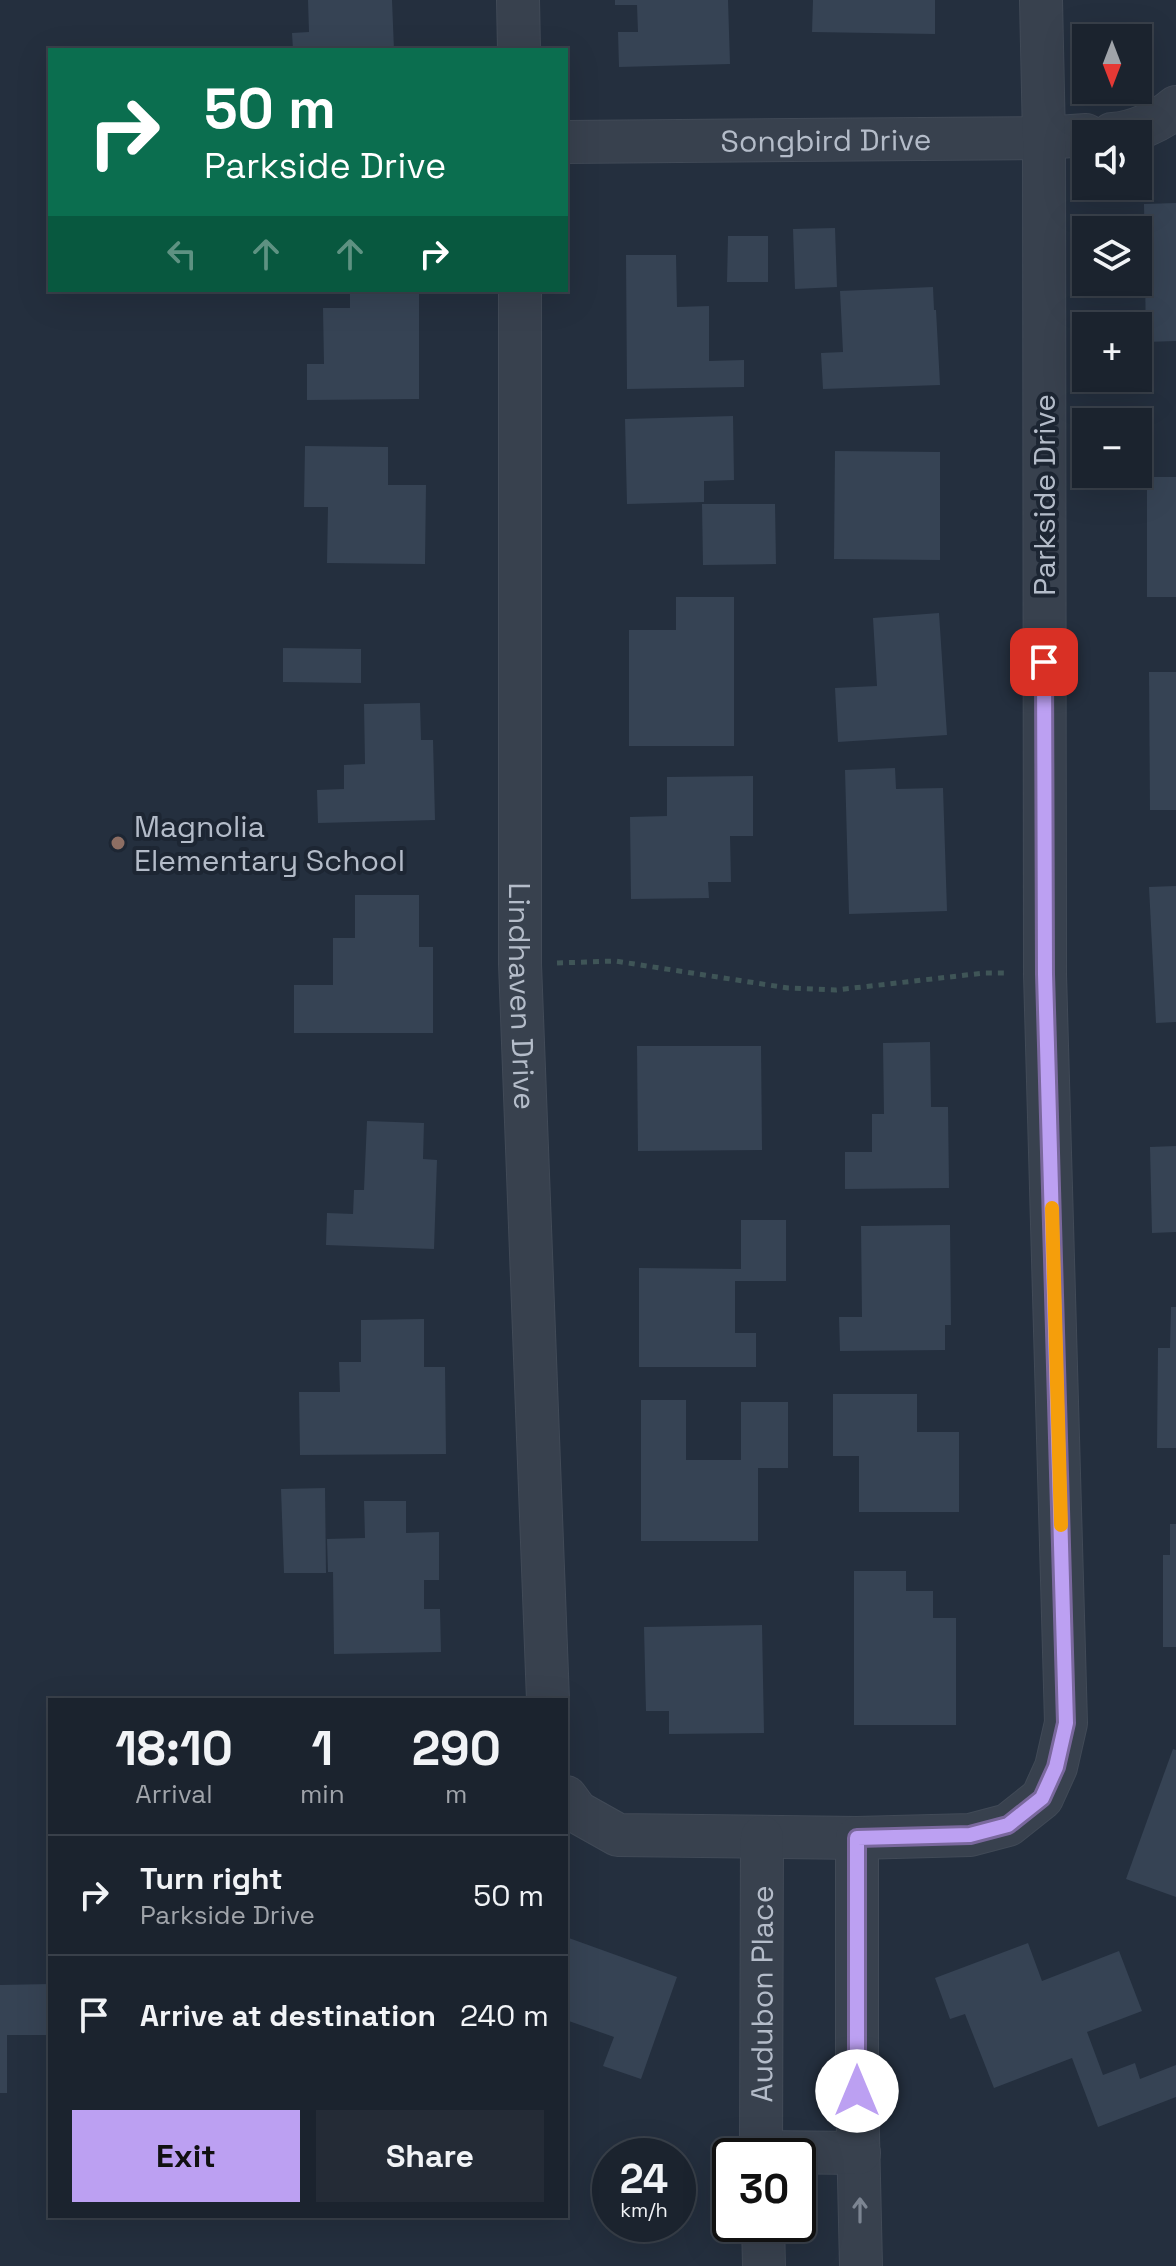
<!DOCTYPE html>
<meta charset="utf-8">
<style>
body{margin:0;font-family:"Space Grotesk",sans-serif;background:#242b36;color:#f1f3f6;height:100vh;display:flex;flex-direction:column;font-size:30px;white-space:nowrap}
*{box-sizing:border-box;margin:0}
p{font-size:26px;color:#a0a4aa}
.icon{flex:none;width:44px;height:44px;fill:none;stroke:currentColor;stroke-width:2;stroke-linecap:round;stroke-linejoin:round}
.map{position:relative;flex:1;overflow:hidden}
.sheet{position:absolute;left:48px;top:1698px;width:520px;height:520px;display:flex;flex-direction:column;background:#1b232e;border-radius:0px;box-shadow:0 8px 32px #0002,0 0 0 2px #39404a}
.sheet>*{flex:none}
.hud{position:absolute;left:48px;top:48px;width:520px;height:244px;border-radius:0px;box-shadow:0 8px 32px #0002,0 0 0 2px #39404a;background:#0b6e4f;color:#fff;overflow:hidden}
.needle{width:52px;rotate:180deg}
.buttons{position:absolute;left:1072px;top:24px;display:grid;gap:16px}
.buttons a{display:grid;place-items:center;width:80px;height:80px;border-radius:0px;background:#1b232e;box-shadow:0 8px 32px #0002,0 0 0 2px #39404a;font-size:40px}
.speed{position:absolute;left:592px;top:2138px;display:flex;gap:16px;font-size:40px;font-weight:700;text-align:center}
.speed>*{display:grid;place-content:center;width:104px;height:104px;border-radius:50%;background:#1b232e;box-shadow:0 8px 32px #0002,0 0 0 2px #39404a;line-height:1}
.speed small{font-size:20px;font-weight:400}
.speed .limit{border:4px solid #111;border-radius:12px;background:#fff;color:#111}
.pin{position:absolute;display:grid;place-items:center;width:68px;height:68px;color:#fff;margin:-34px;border-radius:16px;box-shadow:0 4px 12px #0006}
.me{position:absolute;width:88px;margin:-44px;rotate:0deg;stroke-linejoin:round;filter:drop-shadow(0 0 6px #0008)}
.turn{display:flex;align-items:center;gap:28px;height:168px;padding:0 24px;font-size:36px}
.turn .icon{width:104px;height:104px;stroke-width:2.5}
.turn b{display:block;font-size:56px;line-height:68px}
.lanes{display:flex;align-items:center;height:76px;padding:0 24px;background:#0003;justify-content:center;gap:40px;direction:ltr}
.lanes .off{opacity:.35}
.eta{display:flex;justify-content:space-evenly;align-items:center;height:136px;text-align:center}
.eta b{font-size:48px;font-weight:700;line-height:56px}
.action{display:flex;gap:16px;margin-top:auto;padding:16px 24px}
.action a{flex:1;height:92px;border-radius:0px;background:#bca0f2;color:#111;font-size:32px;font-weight:700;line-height:92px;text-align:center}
.action a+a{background:#242b36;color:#f1f3f6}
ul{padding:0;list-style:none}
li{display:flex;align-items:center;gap:24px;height:120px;padding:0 24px;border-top:2px solid #39404a}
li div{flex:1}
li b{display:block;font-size:30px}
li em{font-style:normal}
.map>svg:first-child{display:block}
.building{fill:#364354}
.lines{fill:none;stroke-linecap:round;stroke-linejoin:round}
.minor-casing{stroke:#414a57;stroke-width:44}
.path{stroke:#3f5557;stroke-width:5;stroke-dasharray:6 6;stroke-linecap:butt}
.minor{stroke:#38414e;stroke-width:42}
.oneway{stroke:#7c8592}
.route-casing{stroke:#7a689d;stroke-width:20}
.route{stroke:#bca0f2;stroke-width:14}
.slow{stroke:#f59e0b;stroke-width:14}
.education-dot{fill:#8d6e63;stroke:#1d2633;stroke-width:3}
.labels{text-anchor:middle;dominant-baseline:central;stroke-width:8;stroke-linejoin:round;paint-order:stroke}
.street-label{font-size:30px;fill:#b4bcc9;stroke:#1d2633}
.poi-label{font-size:30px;fill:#b4bcc9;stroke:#1d2633;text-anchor:start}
</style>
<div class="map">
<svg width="1176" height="2266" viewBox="0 0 1176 2266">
<rect width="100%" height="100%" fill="#242f3e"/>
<g class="building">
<path d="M308,0H392L394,50H293L292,33L309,32Z"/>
<path d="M615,0H728L730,64L619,67L618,32H638L637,5H615Z"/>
<path d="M813,0H935V34L812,32Z"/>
<path d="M1176,203V341L1146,342L1144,204Z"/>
<path d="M835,228L837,287L795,289L793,229Z"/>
<path d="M728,236H768V282H727Z"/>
<path d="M626,255H676L677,307L709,306V361L744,360V387L627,389Z"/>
<path d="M933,287L934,310H936L940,385L823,389L821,353L843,352L840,291Z"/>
<path d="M350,290H419V399L307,400V364H324L323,308H350Z"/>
<path d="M733,416L734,480L704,481V502L627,504L625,419Z"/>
<path d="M305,446L388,447V485H426L425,564L327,563L328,507H304Z"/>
<path d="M835,451L940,452V560L834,559Z"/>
<rect x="1147" y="477" width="29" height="120"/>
<path d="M702,504H775L776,564L703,565Z"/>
<path d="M676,597H734V746H629V630H676Z"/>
<path d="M939,613L947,735L838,742L835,688L877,686L873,618Z"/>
<path d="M283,648L361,649V683L283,682Z"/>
<path d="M1149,672H1176V810H1150Z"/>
<path d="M420,703L421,740H433L435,820L318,823L317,790L344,789V765L365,764L364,704Z"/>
<path d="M895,768L896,789L943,788L947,911L849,914L845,770Z"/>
<path d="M753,776V836H730L731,882H708L709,898L631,899L630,817L667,816V777Z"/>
<path d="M1176,886V1022L1156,1023L1149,887Z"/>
<path d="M355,895H419V947H433V1033H294V985H333V938H355Z"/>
<path d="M930,1042L931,1107H948L949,1188L845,1189V1152H872V1114H884L883,1043Z"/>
<path d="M637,1046H761L762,1150L638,1151Z"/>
<path d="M367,1121L424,1123L423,1159L437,1160L434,1249L326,1245L327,1213L353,1214L354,1190H364Z"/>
<path d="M1176,1146V1232L1152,1233L1150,1147Z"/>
<path d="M741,1220H786V1281H735V1333H756V1367H639V1268L741,1269Z"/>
<path d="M950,1225L951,1325H945V1350L840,1351L839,1317H862L861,1226Z"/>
<path d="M1171,1307H1176V1448H1157L1158,1348H1170Z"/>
<path d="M424,1319V1367H445L446,1454L300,1455L299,1392H340L339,1362H361V1320Z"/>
<path d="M833,1394H917V1432H959V1512H859V1456H833Z"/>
<path d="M641,1400H686V1460H741V1402H788V1468H758V1541H641Z"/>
<path d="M325,1488L326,1573H284L281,1489Z"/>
<path d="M364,1501H406V1533L439,1532V1580H424V1609H440L441,1652L334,1654L333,1572H328L327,1539L365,1538Z"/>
<path d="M1170,1524H1176V1647H1163V1555H1170Z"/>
<path d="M854,1571H906V1591H933V1618H956V1725H854Z"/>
<path d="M762,1625L764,1733L669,1734V1711H646L644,1627Z"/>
<path d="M1173,1749L1176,1750V1897L1126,1879Z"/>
<path d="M566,1937L677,1977L641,2079L603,2066L614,2037L566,2020Z"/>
<path d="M1028,1943L1042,1981L1119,1951L1142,2011L1087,2032L1103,2075L1135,2063L1140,2079L1176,2065V2097L1098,2127L1072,2058L994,2088L965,2014L950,2019L935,1978Z"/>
<path d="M50,1984V2035H7V2093H0V1985Z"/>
</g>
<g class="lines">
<g class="minor-casing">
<g id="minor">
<path d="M518,0L519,50"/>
<path d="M1112,134C1133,133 1160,121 1176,107"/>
<path id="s1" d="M566,142L1044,138L1086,135"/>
<path id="s2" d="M520,290V964L548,1700"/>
<path d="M566,1797L577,1812L618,1835L857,1838L970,1835L1008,1825L1042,1798L1056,1767L1066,1723L1045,974L1044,138L1041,0"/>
<path d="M857,1838V2091L861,2266"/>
<path d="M761,2152L859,2153"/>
<path id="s3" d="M761,2156L762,1837"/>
<path d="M763,2224L764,2266"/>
</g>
</g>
<path class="path" d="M557,963L615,961L788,988L836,990L984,973H1008"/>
<use href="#minor" class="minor"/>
</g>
<defs><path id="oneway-shaft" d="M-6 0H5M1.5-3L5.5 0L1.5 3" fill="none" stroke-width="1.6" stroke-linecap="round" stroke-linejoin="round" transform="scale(2)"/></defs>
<use class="oneway" href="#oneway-shaft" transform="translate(860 2210) rotate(-90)"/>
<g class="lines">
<g class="route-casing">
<path id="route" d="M857,2091V1838L970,1835L1008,1825L1042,1798L1056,1767L1066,1723L1045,974L1044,662"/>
</g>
<use href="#route" class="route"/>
<path class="slow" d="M1052,1208L1061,1525"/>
</g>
<circle class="education-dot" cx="118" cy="843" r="8"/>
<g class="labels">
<g class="street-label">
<text stroke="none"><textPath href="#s1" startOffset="260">Songbird Drive</textPath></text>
<text transform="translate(1044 495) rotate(-90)">Parkside Drive</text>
<text stroke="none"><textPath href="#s2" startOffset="706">Lindhaven Drive</textPath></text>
<text stroke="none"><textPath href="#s3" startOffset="162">Audubon Place</textPath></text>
</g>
<g class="poi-label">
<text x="134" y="826">Magnolia<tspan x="134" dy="34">Elementary School</tspan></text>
</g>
</g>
</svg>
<div class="buttons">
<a><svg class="needle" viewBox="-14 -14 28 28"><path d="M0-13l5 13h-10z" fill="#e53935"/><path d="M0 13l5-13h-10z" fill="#a0a4aa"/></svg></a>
<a><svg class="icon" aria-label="sound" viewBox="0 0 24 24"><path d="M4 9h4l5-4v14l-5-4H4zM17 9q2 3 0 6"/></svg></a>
<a><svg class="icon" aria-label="layers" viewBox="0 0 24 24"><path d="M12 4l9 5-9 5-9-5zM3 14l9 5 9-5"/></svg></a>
<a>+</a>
<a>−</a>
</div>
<div class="speed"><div>24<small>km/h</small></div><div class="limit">30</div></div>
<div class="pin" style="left:1044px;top:662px;background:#d93025"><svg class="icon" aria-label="arrive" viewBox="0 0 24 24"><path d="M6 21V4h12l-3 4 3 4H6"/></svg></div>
<svg class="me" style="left:857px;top:2091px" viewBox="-20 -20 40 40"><circle r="19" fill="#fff"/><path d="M0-13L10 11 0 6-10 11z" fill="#bca0f2"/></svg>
<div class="hud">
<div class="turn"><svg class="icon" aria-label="right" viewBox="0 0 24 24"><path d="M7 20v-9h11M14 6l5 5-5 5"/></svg><div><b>50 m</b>Parkside Drive</div></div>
<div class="lanes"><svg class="icon off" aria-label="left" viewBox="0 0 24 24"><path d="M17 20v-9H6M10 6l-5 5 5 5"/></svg><svg class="icon off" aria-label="ahead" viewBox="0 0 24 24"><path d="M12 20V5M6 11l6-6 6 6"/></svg><svg class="icon off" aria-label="ahead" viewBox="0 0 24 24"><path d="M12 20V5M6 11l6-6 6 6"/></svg><svg class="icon" aria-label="right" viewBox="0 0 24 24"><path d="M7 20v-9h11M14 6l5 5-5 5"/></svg></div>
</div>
<section class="sheet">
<div class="eta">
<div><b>18:10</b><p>Arrival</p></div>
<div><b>1</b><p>min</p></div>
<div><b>290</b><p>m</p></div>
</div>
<ul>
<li><svg class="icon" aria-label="right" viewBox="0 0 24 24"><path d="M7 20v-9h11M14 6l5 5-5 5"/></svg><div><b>Turn right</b><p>Parkside Drive</p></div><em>50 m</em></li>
<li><svg class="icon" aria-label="arrive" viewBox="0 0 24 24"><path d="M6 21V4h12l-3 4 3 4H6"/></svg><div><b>Arrive at destination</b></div><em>240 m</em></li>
</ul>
<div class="action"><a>Exit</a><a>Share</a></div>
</section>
</div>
